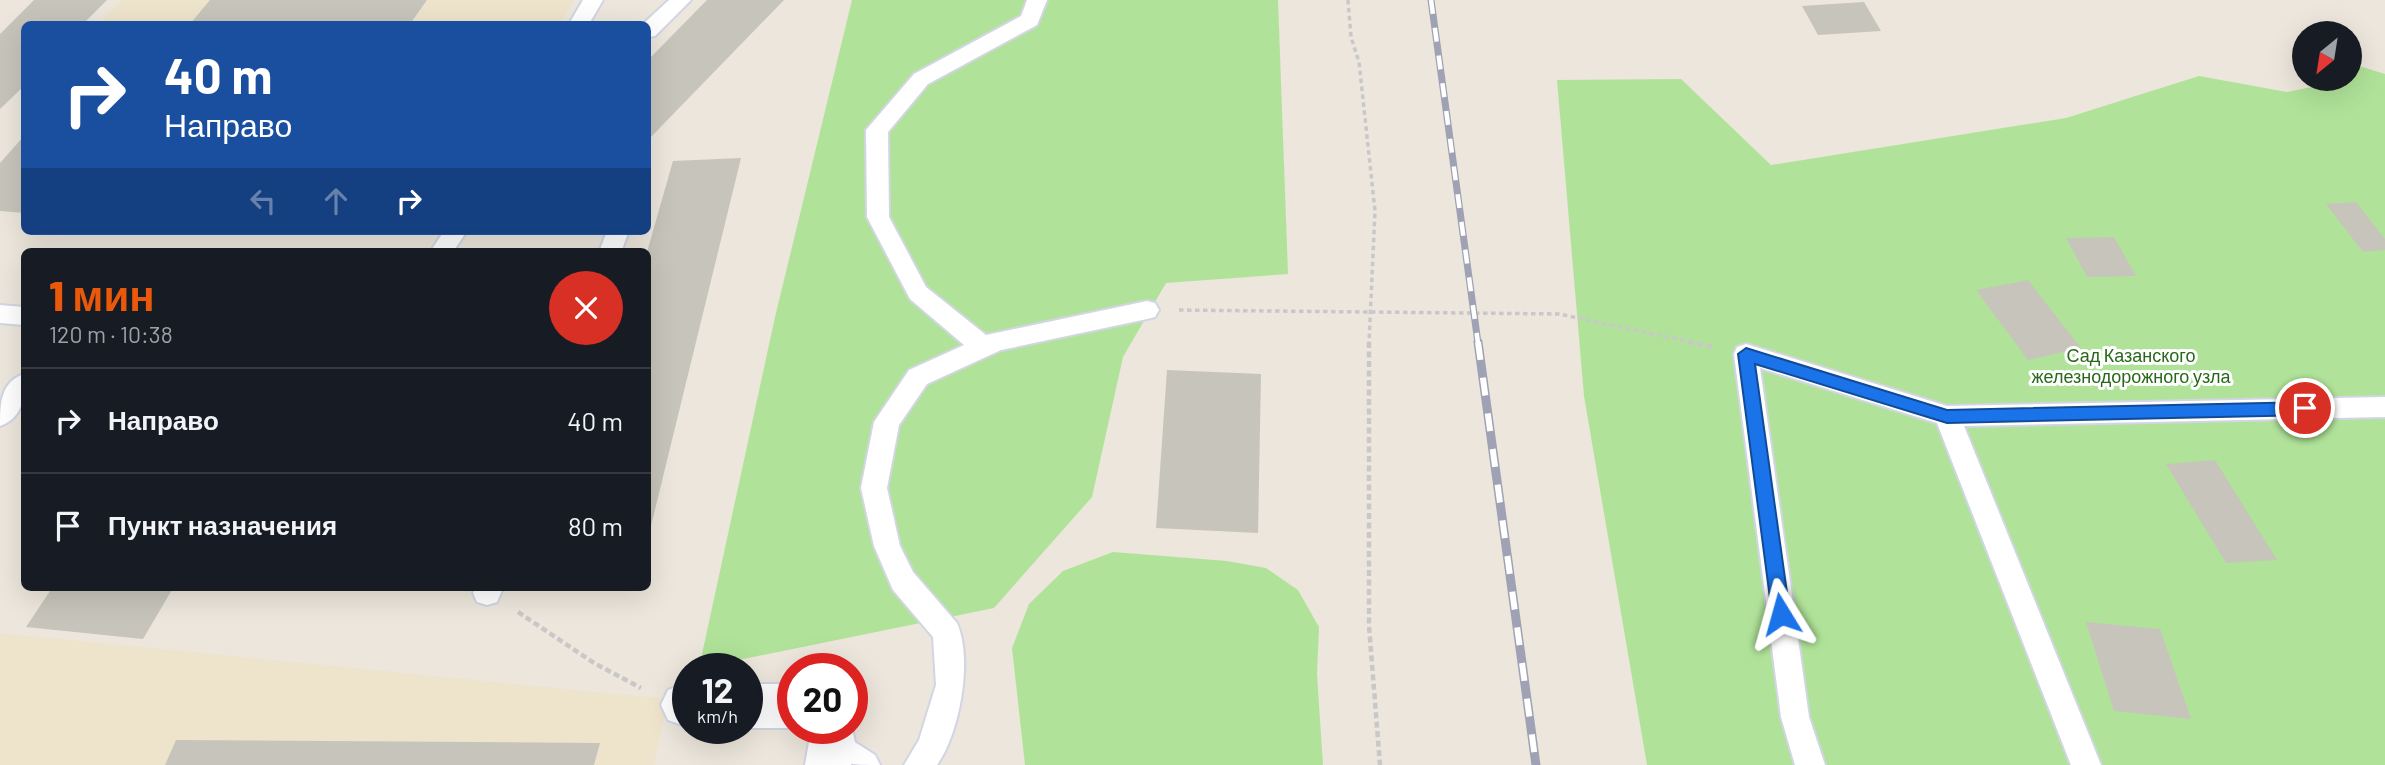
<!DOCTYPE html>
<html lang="ru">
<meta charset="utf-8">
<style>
body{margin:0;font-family:Barlow,sans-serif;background:#20242c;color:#f1f3f6;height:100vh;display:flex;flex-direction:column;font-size:26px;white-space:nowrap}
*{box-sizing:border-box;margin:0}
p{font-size:23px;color:#9ea1a6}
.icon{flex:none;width:38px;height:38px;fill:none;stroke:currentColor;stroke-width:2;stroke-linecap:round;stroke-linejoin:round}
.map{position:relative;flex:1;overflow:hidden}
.details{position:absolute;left:21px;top:248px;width:630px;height:343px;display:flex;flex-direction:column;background:#171b24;border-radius:10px;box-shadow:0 7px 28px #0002}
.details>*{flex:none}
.top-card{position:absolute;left:21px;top:21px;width:630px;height:214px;border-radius:10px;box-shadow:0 7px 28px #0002;background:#1a4fa0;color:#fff;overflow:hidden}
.needle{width:46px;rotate:210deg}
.buttons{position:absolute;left:2292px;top:21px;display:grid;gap:14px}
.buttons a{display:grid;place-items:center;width:70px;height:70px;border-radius:50%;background:#171b24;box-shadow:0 7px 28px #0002;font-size:35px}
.speed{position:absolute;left:672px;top:653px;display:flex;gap:14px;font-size:35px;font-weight:700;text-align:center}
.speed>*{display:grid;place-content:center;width:91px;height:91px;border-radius:50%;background:#171b24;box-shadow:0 7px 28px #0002;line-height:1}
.speed small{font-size:18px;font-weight:400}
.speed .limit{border:10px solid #d22;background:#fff;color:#111}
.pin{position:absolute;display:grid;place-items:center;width:60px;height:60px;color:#fff;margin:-30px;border:4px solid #fff;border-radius:50%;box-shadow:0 2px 7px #0007}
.me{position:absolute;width:77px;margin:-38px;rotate:352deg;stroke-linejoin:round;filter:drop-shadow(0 0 5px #0008)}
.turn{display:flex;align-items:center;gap:24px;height:147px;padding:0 28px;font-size:32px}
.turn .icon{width:91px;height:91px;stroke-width:2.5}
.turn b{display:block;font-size:49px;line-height:60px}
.lanes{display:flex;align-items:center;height:66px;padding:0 28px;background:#0003;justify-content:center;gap:35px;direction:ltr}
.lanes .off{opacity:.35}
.round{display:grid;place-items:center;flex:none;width:74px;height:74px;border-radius:37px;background:#20242c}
.summary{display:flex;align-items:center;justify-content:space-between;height:119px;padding:0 28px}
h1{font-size:42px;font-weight:800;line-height:52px;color:#ea580c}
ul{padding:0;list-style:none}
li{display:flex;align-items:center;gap:21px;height:105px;padding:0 28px;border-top:2px solid #363941}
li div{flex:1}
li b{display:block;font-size:26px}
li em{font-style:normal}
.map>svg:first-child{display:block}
.education{fill:#eee4cc}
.green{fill:#b0e399}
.building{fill:#c7c4bb}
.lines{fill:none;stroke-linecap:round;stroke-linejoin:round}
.service-casing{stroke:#d2d5e3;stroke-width:4}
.minor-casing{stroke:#d2d5e3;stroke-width:4}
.path-far1{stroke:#c8c8c8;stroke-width:3.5;stroke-dasharray:4.5 3.5;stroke-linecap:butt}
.path{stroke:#c8c8c8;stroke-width:4.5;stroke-dasharray:6 3.5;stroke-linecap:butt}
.service{fill:#fff;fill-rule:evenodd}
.minor{fill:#fff;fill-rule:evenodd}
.rail-far1-casing{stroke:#9fa2b5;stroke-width:7}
.rail-casing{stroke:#9fa2b5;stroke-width:9}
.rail-far1{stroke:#fff;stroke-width:4.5;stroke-dasharray:14;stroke-linecap:butt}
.rail{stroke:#fff;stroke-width:6;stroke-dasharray:18;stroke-linecap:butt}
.route{fill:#1a73e8;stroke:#114b97;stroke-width:2}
.labels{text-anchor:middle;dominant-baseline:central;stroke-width:6;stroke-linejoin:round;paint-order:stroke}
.park-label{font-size:18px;fill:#29681a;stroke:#fff}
</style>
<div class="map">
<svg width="2385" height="765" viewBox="0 0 2385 765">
<rect width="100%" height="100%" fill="#ece6dc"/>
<g class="education">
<path d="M121,0H574L559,24H99Z"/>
<path d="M0,633L668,699L654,765H0Z"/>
</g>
<g class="green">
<path d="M852,0H1278L1288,274L1166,283L1123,357L1092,497L994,608L699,668L775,317Z"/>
<path d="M2350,63L2385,74V765H1647L1584,396L1557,80L1681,79L1771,165L2066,118L2199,76L2287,92L2336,82V79H2350Z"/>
<path d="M1113,552L1227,561L1266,568L1298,590L1319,627L1317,674L1323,765H1025L1012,648L1029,604L1063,571Z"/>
</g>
<g class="building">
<path d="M34,0H107L83,24H24V86L0,109V34Z"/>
<path d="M210,0H427L410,24H190Z"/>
<path d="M707,0H784L648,140V60Z"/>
<path d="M1864,2L1881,31L1818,35L1802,6Z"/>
<path d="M24,136V213L0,211V163Z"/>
<path d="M741,158L650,530L648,531L647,252L673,161Z"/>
<path d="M2356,202L2385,239V250L2363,252L2326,204Z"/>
<path d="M2114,237L2136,276L2087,277L2066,238Z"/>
<path d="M2028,280L2081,348L2028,360L1976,290Z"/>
<path d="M1167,370L1261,374L1258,533L1156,528Z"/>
<path d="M2215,460L2277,560L2226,563L2166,464Z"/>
<path d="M52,588H173L143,639L26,627Z"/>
<path d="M2086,622L2160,629L2191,719L2114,711Z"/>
<path d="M176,740L600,743L594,765H165Z"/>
</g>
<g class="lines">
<g class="service-casing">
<g id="service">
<path d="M583,0H603L589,24H569Z"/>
<path d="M669,0H691L655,36L648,37V24H643Z"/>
<path d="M1027,0H1047L1037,25L928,84L888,132L889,217L926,287L986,335L1147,301L1155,303L1159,310L1155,317L1147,319L1001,350L927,384L899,425L887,488L900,546L913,572L957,623C973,659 960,733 937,765H904L919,740L936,685L933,637L893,590L874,546L861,488L874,422L909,370L964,345L910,299L867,217L866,130L914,74L1021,16Z"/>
<path d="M444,231H467L453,252H430Z"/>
<path d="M607,231H629L621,252H599Z"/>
<path d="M0,305L24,307V325L0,323Z"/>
<path d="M1746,344L1947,406L2385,397V417L1964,426L2101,765H2071L1937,423L1760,368L1809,717L1825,765H1795L1781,717L1734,354L1737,347Z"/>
<path d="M24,374C26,395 23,418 0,426C0,405 0,382 24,374Z"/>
<path d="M475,588H503L497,602L487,605L477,602L473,593Z"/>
<path d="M833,728L875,755L880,765C855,765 829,765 817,742L822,732Z"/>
</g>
</g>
<g class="minor-casing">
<g id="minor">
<path d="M688,683V727L668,720L661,705L668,690Z"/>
<rect x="747" y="684" width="46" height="44"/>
<path d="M806,728H852L855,742L851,765H805L809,742Z"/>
</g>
</g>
<g class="path-far1">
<path d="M1348,0L1351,37L1359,62L1375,211L1369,343"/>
<path d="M1179,310L1559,314L1696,343"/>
</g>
<g class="path">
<path d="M1369,342V626L1380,765"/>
<path d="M1688,342L1713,347"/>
<path d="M518,612L594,663L641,688"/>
</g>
<use href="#service" class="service"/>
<use href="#minor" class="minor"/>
<g class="rail-far1-casing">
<path id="rail-far1" d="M1431,0L1478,343"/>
</g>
<g class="rail-casing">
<path id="rail" d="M1478,342L1536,765"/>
</g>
<use href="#rail-far1" class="rail-far1"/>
<use href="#rail" class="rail"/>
</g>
<path class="route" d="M1746,348L1947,410L2305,402L2313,408L2305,415L1947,423L1755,364L1790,614L1787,619L1781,622L1775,619L1772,614L1738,354Z"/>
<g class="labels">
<g class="park-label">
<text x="2131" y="355">Сад Казанского<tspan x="2131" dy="21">железнодорожного узла</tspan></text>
</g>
</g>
</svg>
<div class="buttons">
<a><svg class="needle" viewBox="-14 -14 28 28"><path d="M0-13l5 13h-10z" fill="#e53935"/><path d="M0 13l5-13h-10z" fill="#9ea1a6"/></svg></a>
</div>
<div class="speed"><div>12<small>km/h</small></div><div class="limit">20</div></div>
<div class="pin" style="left:2305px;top:408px;background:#d93025"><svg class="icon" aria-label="arrive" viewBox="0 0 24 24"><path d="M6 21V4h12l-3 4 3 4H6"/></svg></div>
<svg class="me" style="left:1781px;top:614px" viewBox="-20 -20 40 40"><path d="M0-17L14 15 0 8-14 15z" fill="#1a73e8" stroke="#fff" stroke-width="4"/></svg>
<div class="top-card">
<div class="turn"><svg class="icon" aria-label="right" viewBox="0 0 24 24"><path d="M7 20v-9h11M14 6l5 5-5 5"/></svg><div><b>40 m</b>Направо</div></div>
<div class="lanes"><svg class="icon off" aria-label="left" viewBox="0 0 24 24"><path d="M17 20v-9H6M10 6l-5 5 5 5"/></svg><svg class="icon off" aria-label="ahead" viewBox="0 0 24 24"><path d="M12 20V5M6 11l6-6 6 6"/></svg><svg class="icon" aria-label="right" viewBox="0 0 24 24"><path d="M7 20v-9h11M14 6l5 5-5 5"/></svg></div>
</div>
<section class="details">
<div class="summary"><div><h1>1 мин</h1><p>120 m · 10:38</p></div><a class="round" style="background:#d93025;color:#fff"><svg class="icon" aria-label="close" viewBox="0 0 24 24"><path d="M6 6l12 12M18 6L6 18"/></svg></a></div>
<ul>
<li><svg class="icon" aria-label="right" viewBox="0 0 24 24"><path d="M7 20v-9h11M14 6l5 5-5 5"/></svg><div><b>Направо</b></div><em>40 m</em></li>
<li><svg class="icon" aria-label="arrive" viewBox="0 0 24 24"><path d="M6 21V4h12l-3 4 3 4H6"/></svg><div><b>Пункт назначения</b></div><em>80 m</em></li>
</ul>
</section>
</div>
